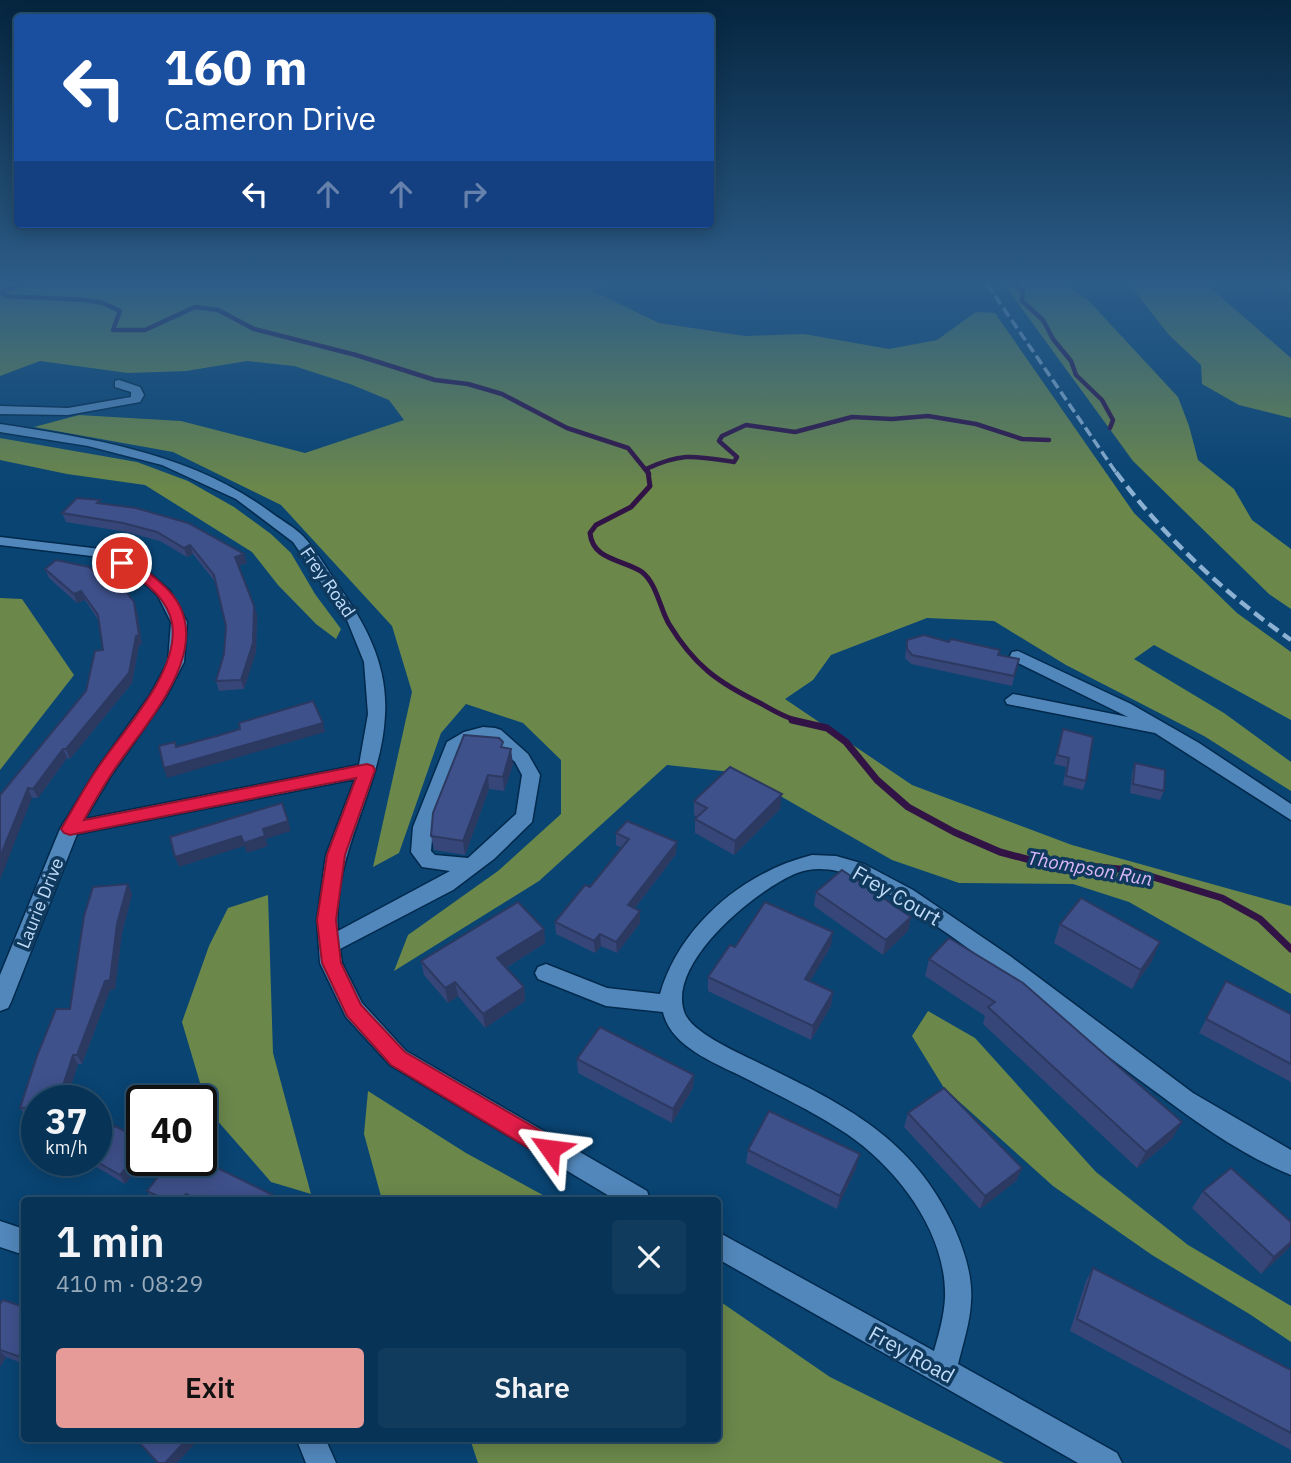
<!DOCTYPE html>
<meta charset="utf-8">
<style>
body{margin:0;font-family:"IBM Plex Sans",sans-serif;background:#103b5c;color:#f1f3f6;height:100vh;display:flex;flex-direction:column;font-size:26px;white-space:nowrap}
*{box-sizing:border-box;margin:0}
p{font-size:23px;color:#98aab9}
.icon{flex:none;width:38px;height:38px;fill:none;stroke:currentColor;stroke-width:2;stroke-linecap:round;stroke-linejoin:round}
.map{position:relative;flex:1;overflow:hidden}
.side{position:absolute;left:21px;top:1197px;width:700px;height:245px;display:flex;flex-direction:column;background:#073356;border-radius:7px;box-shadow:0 4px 18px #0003,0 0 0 2px #284e6c}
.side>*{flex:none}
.top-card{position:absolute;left:14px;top:14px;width:700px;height:214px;border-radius:7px;box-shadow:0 4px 18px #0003,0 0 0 2px #284e6c;background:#1a4fa0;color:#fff;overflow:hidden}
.speed{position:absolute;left:21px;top:1085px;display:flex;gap:14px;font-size:35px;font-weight:700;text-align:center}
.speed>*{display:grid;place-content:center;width:91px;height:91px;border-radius:50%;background:#073356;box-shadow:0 4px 18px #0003,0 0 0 2px #284e6c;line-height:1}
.speed small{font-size:18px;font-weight:400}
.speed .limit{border:4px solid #111;border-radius:10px;background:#fff;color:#111}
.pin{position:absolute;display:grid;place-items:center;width:60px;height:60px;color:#fff;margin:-30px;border:4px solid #fff;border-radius:50%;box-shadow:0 2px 7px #0007}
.me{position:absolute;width:77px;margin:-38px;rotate:301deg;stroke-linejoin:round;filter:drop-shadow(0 0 5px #0008)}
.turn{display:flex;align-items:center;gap:24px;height:147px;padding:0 35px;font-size:32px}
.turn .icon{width:91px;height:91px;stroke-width:2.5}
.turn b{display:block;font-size:49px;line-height:60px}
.lanes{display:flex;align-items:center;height:66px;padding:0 35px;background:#0003;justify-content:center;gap:35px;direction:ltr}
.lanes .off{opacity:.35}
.round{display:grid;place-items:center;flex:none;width:74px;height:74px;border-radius:7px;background:#103b5c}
.head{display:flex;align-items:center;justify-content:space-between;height:119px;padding:0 35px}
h1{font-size:42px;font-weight:600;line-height:52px}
.action{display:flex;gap:14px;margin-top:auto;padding:14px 35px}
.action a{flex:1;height:80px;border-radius:7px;background:#e69b98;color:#111;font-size:28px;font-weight:600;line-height:80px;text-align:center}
.action a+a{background:#103b5c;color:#f1f3f6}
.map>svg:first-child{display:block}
.forest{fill:#6b874a}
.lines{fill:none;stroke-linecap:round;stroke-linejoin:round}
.stream-far2{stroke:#311345;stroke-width:4.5}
.stream-far1{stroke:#311345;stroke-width:5}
.stream{stroke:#311345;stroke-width:7}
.minor-casing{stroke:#00294c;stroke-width:3}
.minor{fill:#5287bb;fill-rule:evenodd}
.rail-far1{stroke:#8db1d2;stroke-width:3.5;stroke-dasharray:10 4.5;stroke-linecap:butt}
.rail{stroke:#8db1d2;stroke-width:4.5;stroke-dasharray:12 6;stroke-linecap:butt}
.wall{fill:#364678}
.shaded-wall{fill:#2c3961}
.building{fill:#3f518b;stroke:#2c3961;stroke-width:2}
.route{fill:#e11d48;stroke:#92132f;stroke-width:2}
.labels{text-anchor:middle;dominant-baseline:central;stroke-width:7;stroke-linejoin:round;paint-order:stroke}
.street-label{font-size:18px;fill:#bfdbf7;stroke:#10395e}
.water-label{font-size:19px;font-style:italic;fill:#dbb7f9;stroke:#10395e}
.near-street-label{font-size:21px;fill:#bfdbf7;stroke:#10395e}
</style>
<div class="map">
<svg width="1291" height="1463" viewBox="0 0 1291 1463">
<rect width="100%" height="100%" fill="#094473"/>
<g class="forest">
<path d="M0,284H602L593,291L659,323L745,336L804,334L889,349L937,340L976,312L995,313L1134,513L1237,613L1291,652V720L1154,645L1134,659L1224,713L1291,762V791L1204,736L1066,665L994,621L927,618L831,655L813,680L785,699L912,785L1072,845L1291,906V994L1129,902L1073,884L959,883L892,860L740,773L667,765L539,881L394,971L408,935L498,871L561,814V760L523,723L466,704L441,733L399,853L373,867L412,692L392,626L281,505L173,452L34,427L79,415L181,421L305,453L404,420L389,400L350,384L294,366L247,361L186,371L128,373L40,361L0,376Z"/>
<path d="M1004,284H1065L1087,299L1178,397L1189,426L1198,460L1234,489L1252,520L1291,549V609L1269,594L1133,461Z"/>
<path d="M1129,284H1206L1291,358V418L1239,405L1202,384L1201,365L1169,335Z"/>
<path d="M0,438L137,462L188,481L234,507L271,534L291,553L315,594L341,629L336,639L316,624L278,585L252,552L145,485L67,474L0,460Z"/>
<path d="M0,598L22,599L74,675L0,770Z"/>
<path d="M268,895L273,1053L311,1194L271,1182L208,1110L182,1022L209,946L228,908Z"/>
<path d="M928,1011L975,1038L1096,1172L1188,1245L1291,1306V1342L1251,1315L1152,1255L1053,1186L944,1088L912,1036Z"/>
<path d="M368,1091L466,1153L552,1200H382L364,1134Z"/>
<path d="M718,1300L830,1377L1004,1463H478L470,1439L718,1438Z"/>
</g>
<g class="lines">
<g class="stream-far2">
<path d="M1014,284L1023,291L1022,301L1043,320L1053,339L1071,361L1076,375L1102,400L1113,420L1110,428"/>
<path d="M0,292L6,296L86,300L103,303L120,311L113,330H145L195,307L218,310L254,329L356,355L435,380L468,384L502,394L567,428L628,448L649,474"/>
<path d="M0,292L24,284"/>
<path d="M646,469C683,452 695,456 734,462L737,457L719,441L722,436L746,425L795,432L852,417L892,419L928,416L976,424L1022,439L1049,440"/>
</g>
<path class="stream-far1" d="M648,472L650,486L631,507L596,525L590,533C593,561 623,559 642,572C657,584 660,609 669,624C694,665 717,682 760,703C772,710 785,718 799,721"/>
<path class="stream" d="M792,720L827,728L846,742L877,780L908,807L954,832L1000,852L1034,861L1130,870L1222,898L1260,919L1291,949"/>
<g class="minor-casing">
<g id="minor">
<path d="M1277,284H1289L1291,293Z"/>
<path d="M119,380L140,387L144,395L140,402L68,415L0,414V406L68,408L131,397V392L115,387V381Z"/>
<path d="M0,424C96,439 194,454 273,514C283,521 295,528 303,536C317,551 328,571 340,588C367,626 388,667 385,715C382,789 331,855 338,931L450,871L422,867L411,852L413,827L447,742L464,732L483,727L495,728L501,730L528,754L540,775L532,822L494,859L453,890L340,949L342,963L362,1003L406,1051L647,1191L650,1200H616L390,1065L346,1017L320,963L317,920L326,855L355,779L77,834L11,1002L8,1008L0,1011V975L60,829L97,769L150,695L168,662L171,622L158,596L136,576L100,557L0,545V537L109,550L146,570L170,591L187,622L184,662L166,697L110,777L85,819L359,765L368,714L364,662L347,620L293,542L236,499L162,465L88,446L0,432ZM483,739H490L515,762L522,775L516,814L468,858L435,855L431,851L433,827L461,749Z"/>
<path d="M1018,651L1131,704L1199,743L1291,804V820L1155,733L1007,704L1005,700L1013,694L1128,717L1012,660L1010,656L1012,652Z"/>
<path d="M812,855L836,856L864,864L913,890L1010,956L1193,1093L1291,1150V1175C1244,1156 1200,1125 1160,1095C1089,1044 1023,987 951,936C920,915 888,890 853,876C836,869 815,866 797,873C757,889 664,964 685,1014C694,1034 739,1053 759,1063C843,1104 913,1137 954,1227C964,1250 973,1276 971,1302C970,1323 963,1343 958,1364L1117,1453L1122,1463H1078L718,1259V1232L934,1351C939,1334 944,1316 945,1298C947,1233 898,1169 847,1134C813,1111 776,1094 739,1075C712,1062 670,1045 663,1012L606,1006L538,979L535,973L538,967L546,964L607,988L660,994C680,925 744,872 812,855Z"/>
<path d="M0,1221L24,1229V1255L0,1247Z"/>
<path d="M296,1438H325L336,1463H306Z"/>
</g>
</g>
<use href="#minor" class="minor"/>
<path class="rail-far1" d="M987,284L1117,474"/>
<path class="rail" d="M1116,472C1165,538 1224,593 1291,640"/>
</g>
<g class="wall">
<path d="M101,503L247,563L239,566L257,615L256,652L244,689L219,691L216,681L224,654L226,626L216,583L193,554L187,557L160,541L126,532L66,522L62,513Z"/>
<path d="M45,569L112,587L134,602L137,611L142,644L139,645L132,683L70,759L67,758L38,798L0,795L86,691L103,650L99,621L85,600L77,603L49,578Z"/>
<path d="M907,640L949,642L1019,659L1012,686L911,664L905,658Z"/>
<path d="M1063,729L1086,781L1083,790L1063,785L1066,767L1054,764Z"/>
<path d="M503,747L513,764L504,791L489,789L465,855L434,850L431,836Z"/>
<path d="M1135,763L1164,791L1160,800L1130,793L1132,773Z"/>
<path d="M694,801L780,809L734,855L695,833V819L697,817L694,815Z"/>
<path d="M616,833L676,854L635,908L640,911V923L617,953L601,946L595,953L556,934L555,922L590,887L622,848L616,845Z"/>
<path d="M128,884L132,894L122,933L115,989L110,990L82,1064H78L66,1101H37V1116L26,1117L20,1108L70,1009Z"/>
<path d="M816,892L911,917L908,931L883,955L814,906Z"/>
<path d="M1060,924L1152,961L1132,989L1054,943Z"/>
<path d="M544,929L545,943L506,968L524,987L525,1001L485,1028L458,996L448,1003L424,975L421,961Z"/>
<path d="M949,938L1172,1139L1137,1168L983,1024L985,1016L925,976L929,959Z"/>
<path d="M831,946L810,981L833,992L831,1006L811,1040L708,991V977L735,947Z"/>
<path d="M1226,981L1291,1014V1082L1199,1033Z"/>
<path d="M577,1059L694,1075L693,1088L672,1123L578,1073Z"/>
<path d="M908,1113L1022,1168L1016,1181L980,1209L904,1127Z"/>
<path d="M748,1150L856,1168L837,1209L746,1163Z"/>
<path d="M90,1160H145L125,1184L93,1165Z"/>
<path d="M191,1168L283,1200H154L152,1199L147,1191Z"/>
<path d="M1203,1191L1288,1249L1261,1274L1192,1208Z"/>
<path d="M1093,1268L1291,1370V1450L1070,1331L1086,1281Z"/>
<path d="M0,1304L24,1307V1364L6,1357L0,1367Z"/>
</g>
<g class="shaded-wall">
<path d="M190,545L193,554L187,557L184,548Z"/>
<path d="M244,554L247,563L238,566L235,557Z"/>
<path d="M81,591L85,600L77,603L74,594Z"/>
<path d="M134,602L137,611L142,644L139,645L132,683L70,759L66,749Z"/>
<path d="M254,606L257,615L256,652L244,689L241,680Z"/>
<path d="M323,723L325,732L167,778L164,768Z"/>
<path d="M63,749L67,758L38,798L33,789Z"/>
<path d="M511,749L513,764L504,791L503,777Z"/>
<path d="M488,775L489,789L465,855L463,841Z"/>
<path d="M28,788L32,798L0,880V857Z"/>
<path d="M782,794L780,809L734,855L735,841Z"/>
<path d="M288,821L291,831L266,839L268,846L247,853L244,846L179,867L175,857Z"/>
<path d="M677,842L676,854L628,917V905Z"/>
<path d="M128,884L132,894L122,933L115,989L110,990L82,1064L77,1055L117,924Z"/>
<path d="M640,911V923L617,953L616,942Z"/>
<path d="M911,917L908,931L883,955L886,940Z"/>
<path d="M544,929L545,943L499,972L497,958Z"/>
<path d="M833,932L831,946L803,993L805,979Z"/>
<path d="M600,934L601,946L595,953L594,941Z"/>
<path d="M1160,942L1152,961L1132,989L1141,970Z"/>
<path d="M455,982L458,996L448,1003L445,988Z"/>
<path d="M524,987L525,1001L485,1028L483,1014Z"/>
<path d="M833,992L831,1006L811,1040L813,1026Z"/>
<path d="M73,1055L78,1064L66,1101H58Z"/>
<path d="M694,1075L693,1088L672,1123L673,1109Z"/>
<path d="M1182,1122L1172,1139L1137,1168L1146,1152Z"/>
<path d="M142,1149V1160H145L125,1184L120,1175Z"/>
<path d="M860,1154L856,1168L837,1209L840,1196Z"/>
<path d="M1022,1168L1016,1181L980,1209L985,1196Z"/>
<path d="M186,1194L189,1200H181Z"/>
<path d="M1291,1242V1245L1288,1249L1261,1274L1274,1257Z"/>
<path d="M0,1351L6,1357L0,1367Z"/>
<path d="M188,1438H200L177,1463H165Z"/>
</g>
<g class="building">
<path d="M77,498L100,500L97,503L136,508L188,523L244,554L235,557L254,606L253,643L241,680L216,681L224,654L226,626L214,575L190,545L184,548L157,532L123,523L62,513Z"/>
<path d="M56,560L89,567L112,587L120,584L134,602L139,635L136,636L129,673L66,749H63L33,789L28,788L0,857V795L86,691L95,651L103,650L98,615L81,591L74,594L45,569Z"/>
<path d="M924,635L949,642L951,639L1000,650L998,655L1019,659L1014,676L912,655L907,649V640Z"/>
<path d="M313,701L323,723L164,768L159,746L175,742L176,747L217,736L240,729L239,723Z"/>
<path d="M1063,729L1093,737L1086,781L1066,776L1069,758L1057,755Z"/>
<path d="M464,735L499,738L503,742L501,747L511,749L503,777L488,775L463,841L431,836L433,813Z"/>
<path d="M1135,763L1165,770L1164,791L1133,784Z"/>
<path d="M730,767L782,794L735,841L695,819L707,808L694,801Z"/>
<path d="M282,803L288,821L263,829L265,836L244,843L241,836L175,857L170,837Z"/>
<path d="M627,821L677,842L628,905L640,911L616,942L600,934L594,941L555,922L585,885L590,887L629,839L616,833Z"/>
<path d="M842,870L911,917L886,940L816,892Z"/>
<path d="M128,884L117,924L110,980L105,981L77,1055H73L58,1101H37V1107L20,1108L37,1056L56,1009H70L84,916L93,887Z"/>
<path d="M1081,898L1160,942L1141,970L1060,924Z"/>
<path d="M518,902L544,929L497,958L524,987L483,1014L455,982L445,988L421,961Z"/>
<path d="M765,902L833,932L805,979L833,992L813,1026L708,977L730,945L735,947Z"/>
<path d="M949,938L1023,983L1182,1122L1146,1152L988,1007L995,1002L929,959Z"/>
<path d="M1226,981L1291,1014V1064L1206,1019Z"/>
<path d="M600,1027L694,1075L673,1109L577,1059Z"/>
<path d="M944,1088L1022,1168L985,1196L908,1113Z"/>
<path d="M769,1111L860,1154L840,1196L748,1150Z"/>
<path d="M115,1126L142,1140V1149L120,1175L94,1160H96V1147Z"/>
<path d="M171,1160H174L191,1168L197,1160H201L283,1200H198L186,1194L181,1200H166L147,1191Z"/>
<path d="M1231,1168L1291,1222V1242L1274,1257L1203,1191Z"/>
<path d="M1093,1268L1291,1370V1433L1077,1319Z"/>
<path d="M3,1300L24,1307V1358L0,1350V1304Z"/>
<path d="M135,1438H188L165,1463H158Z"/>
</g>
<linearGradient id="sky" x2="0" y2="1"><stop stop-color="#05253f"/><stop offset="0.58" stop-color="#2c5c88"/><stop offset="1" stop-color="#2c5c88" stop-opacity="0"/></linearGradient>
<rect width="1291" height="489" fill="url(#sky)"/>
<path class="route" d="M122,559C138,563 151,574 163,585C222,637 154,714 121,760C107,779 96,799 84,820L367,764L373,766L375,770L345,855L336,920L341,963L361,1005L405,1052L558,1141L561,1149L558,1156L550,1159L542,1156L391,1065L347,1016L322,963L317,920L327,855L356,778L70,835L64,833L61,829C73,809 84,788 97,769C123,730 180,672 172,623C167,596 139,577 118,566V560Z"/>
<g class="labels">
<g class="street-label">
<text transform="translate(328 582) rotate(55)">Frey Road</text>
<text transform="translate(40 903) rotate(-68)">Laurie Drive</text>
</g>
<g class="water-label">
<text transform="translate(1090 868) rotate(10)">Thompson Run</text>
</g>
<g class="near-street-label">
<text transform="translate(897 895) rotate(30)">Frey Court</text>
<text transform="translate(912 1354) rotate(29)">Frey Road</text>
</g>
</g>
</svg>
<div class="speed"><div>37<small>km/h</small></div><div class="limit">40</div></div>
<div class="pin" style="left:122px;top:563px;background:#d93025"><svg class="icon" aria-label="arrive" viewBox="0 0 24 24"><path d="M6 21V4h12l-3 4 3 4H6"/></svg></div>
<svg class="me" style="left:550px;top:1149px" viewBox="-20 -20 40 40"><path d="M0-17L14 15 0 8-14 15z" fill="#e11d48" stroke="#fff" stroke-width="4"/></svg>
<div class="top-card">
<div class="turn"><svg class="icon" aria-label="left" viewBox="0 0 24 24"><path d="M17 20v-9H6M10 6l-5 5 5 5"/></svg><div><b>160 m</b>Cameron Drive</div></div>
<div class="lanes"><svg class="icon" aria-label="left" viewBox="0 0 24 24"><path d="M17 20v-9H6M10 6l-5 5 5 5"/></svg><svg class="icon off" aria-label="ahead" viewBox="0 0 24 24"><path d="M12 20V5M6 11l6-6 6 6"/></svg><svg class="icon off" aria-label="ahead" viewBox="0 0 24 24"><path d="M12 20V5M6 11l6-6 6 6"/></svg><svg class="icon off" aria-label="right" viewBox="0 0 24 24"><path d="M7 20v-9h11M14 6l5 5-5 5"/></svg></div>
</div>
<section class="side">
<div class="head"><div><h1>1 min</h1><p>410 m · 08:29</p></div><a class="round"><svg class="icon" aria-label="close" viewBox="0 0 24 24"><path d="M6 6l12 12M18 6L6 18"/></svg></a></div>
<div class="action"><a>Exit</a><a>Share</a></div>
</section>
</div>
